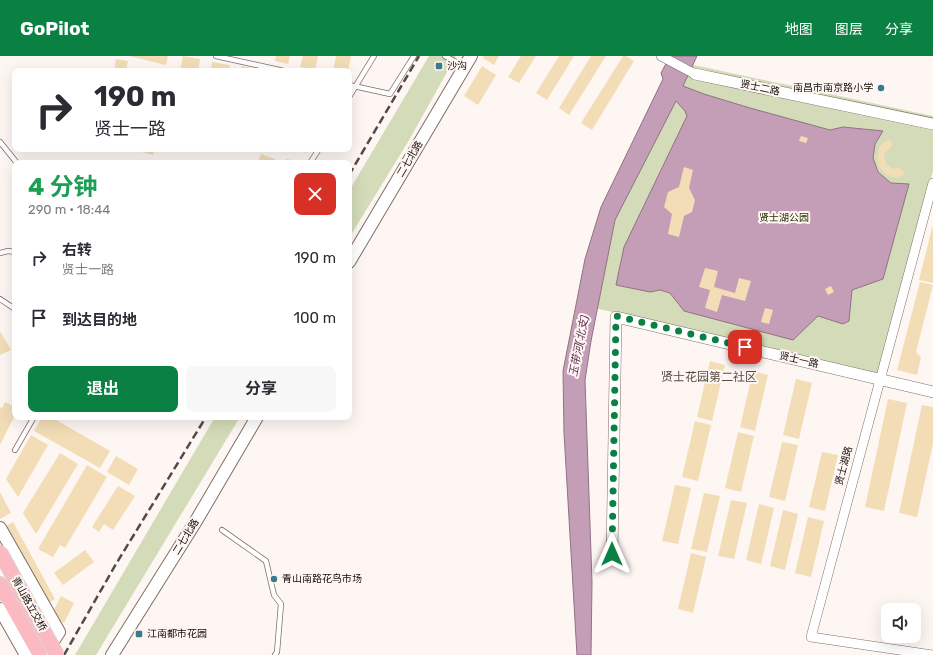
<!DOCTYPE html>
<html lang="zh">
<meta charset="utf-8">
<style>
body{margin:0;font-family:Rubik,"Noto Sans SC",sans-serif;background:#f7f7f7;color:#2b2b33;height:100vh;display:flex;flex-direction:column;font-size:15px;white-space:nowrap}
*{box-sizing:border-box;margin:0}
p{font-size:13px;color:#7c7c81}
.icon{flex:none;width:22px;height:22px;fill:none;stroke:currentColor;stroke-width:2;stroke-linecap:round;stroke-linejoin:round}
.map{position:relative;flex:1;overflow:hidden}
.sheet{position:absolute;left:12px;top:104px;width:340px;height:260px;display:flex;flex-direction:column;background:#fff;border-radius:8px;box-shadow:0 4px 16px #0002}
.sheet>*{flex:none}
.banner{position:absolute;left:12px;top:12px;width:340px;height:84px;border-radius:8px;box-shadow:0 4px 16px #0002;background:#fff;color:#2b2b33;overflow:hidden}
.buttons{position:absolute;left:881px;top:547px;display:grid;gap:8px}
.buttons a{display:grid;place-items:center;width:40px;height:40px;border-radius:8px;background:#fff;box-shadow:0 4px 16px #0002;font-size:20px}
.pin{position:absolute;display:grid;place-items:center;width:34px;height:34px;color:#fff;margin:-17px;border-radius:8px;box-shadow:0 2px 6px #0006}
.me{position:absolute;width:44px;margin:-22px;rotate:0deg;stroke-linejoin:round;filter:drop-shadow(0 0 3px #0008)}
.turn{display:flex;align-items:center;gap:14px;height:84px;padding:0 16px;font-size:18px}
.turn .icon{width:52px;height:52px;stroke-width:2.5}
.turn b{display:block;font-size:28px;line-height:34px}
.round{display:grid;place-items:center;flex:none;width:42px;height:42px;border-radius:8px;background:#f7f7f7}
.overview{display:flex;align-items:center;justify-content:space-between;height:68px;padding:0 16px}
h1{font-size:24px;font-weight:700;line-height:30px;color:#1e9e55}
.action{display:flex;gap:8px;margin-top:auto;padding:8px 16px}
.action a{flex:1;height:46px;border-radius:8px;background:#0b8043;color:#fff;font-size:16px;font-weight:700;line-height:46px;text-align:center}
.action a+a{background:#f7f7f7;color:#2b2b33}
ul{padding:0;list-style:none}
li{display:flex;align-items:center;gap:12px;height:60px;padding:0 16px}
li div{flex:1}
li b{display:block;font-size:15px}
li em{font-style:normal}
header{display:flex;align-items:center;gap:24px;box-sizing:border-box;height:56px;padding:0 20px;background:#0b8043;color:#fff}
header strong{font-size:19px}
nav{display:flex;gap:22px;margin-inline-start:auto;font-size:14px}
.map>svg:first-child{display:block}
.green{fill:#d3dbb8}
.water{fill:#c49eb7;stroke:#8f7383}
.building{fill:#f2ddb7}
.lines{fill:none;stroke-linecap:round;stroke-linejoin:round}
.service-casing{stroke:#7f6f67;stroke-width:6}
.minor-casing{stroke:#7f6f67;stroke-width:10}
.tertiary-casing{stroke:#7f6f67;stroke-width:12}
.secondary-casing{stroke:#7f6f67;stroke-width:14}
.primary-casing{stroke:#d5d4d3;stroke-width:16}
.service{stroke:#fff;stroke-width:4.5}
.minor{stroke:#fff;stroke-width:9}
.tertiary{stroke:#fff;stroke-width:11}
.secondary{stroke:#fff;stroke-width:12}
.primary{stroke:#fbbac1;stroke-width:14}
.rail{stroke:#524b48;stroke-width:2.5;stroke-dasharray:8 4;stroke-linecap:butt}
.primary-bridge-casing{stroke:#d5d4d3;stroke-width:16;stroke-linecap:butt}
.primary-bridge{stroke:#fbbac1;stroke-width:14}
.route{stroke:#0b8043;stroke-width:7;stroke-dasharray:0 12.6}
.poi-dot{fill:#3a7a8e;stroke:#fef6f3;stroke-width:1.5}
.labels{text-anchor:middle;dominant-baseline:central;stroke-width:4;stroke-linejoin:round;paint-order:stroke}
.poi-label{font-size:10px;fill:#140e0b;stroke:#fef6f3;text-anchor:start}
.street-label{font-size:10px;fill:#140e0b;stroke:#fef6f3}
.park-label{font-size:10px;fill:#2a3000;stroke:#fef6f3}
.water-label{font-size:11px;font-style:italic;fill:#633255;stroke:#fef6f3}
.quarter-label{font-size:12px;fill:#5b4c45;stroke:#fef6f3}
</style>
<header>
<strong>GoPilot</strong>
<nav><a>地图</a><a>图层</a><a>分享</a></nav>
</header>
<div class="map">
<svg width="933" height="599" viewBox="0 0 933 599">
<rect width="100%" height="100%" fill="#fef6f3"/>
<g class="green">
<path d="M429,0H456L408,86L349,182V135Z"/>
<path d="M689,8L933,60V115L878,318L595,252L613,163Z"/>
<path d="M215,361H240L96,599H75Z"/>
</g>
<path class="water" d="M670,0H697L683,30L704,38L750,52L830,74L843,71L883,75L875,88L873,102L878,116L891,127L909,128L883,223L852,234L849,265L843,268L818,260L793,284L684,255L670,237L660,234L650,236L616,229L624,191L687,60L685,55L676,45L615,164L591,285L585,324L592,526L591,599H577L564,377L563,315L585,203L601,151L663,23L661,17Z"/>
<g class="building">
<path d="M129,0H168L166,9Z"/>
<path d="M183,0L200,3L198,15H180Z"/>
<path d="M276,0H290L288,8L275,5Z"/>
<path d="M303,0H318L315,14L300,11Z"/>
<path d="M336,0H351L348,15H333Z"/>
<path d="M484,0H499L494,9L483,2Z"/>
<path d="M521,0H536L519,27L508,21Z"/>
<path d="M559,0H574L547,44L536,37Z"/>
<path d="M591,0H606L569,59L559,52Z"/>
<path d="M623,0H626L634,5L592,74L581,67Z"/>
<path d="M116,3L128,5L126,15H114Z"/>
<path d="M212,6L230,9L229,15H211Z"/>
<path d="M242,10L254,13V15H241Z"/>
<path d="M482,10L496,19L478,49L464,40Z"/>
<path d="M801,80L808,82L806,87L799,85Z"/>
<path d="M890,83L893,89L884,98L886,108L893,113L900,111L905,118L897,122L886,119L879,110L877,101L879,92L883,87Z"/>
<path d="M140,93H154L153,99L139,95Z"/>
<path d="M294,93H308L307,97Z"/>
<path d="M261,98L275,103L274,107H258Z"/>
<path d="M286,103L302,106V107H285Z"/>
<path d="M684,111L693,114L689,132L695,144L692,156L684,160L679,181L668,178L672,158L664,151L668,136L679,131Z"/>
<path d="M932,172H933V227L919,224Z"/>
<path d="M705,212L718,215L714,231L735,237L739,222L751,225L745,245L722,239L717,256L705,252L710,234L699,231Z"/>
<path d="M920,226L933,229L916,296L921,301L917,319L897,314Z"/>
<path d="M831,230L834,236L828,239L825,233Z"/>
<path d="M765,252L773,254L769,268L761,266Z"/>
<path d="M0,275L11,294L0,299Z"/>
<path d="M710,305L725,309L712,365L697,361Z"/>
<path d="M753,315L768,319L755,375L740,371Z"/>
<path d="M796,323L812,327L799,383L783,379Z"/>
<path d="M888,343L907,347L884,455L865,451Z"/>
<path d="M5,346L15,351V359L0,389V351L2,352Z"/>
<path d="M922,349L933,351V388L917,461L899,457Z"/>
<path d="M42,361H51L110,395L100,412L34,375Z"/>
<path d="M695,365L711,369L698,425L682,421Z"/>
<path d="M738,376L754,380L741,436L725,432Z"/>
<path d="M31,379L48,389L18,441L6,423Z"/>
<path d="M782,386L798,389L785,445L769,441Z"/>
<path d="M822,396L838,399L825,455L809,451Z"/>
<path d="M60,397L78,408L36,478L23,457Z"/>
<path d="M116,400L138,413L129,429L107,416Z"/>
<path d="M87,409L107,421L65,492L60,489L53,501L38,493Z"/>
<path d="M675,429L691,432L678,488L662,485Z"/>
<path d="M118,430L135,440L113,474L104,468L99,476L92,471Z"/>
<path d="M0,436L11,457L0,463Z"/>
<path d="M704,437L720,440L707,496L691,493Z"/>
<path d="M731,444L747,447L734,503L718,500Z"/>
<path d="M759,448L774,452L761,508L746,504Z"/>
<path d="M783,454L798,458L785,514L770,510Z"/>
<path d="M808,461L824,465L811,521L795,517Z"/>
<path d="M13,466L55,543L45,549L3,472Z"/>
<path d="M85,494L94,506L63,529L54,517Z"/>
<path d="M691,497L706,501L693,557L678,553Z"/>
<path d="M61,540L74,547L64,567L51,560Z"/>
</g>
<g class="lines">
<g class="service-casing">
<g id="service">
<path d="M216,0L284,15"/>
<path d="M445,0L465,11"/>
<path d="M349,29L390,38L414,0"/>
<path d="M349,41L374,0"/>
<path d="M0,86L17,107"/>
<path d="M310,107L319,93"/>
<path d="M0,197L8,195L15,196"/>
<path d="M0,243L15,253"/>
<path d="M15,394L34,361"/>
<path d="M222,474L266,505L274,539L281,548L277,596L275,599"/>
</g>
</g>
<g class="minor-casing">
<g id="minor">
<path d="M661,0L695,18"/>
<path d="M933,599L811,581L933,127"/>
</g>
</g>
<g class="tertiary-casing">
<g id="tertiary">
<path d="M695,18L933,68"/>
<path d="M612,498L616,261L933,336"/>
</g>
</g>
<g class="secondary-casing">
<g id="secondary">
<path d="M349,206L471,0"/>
<path d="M0,472L59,576L44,599"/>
<path d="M0,553L26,599"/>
<path d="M112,599L196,465L257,361"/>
</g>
</g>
<g class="primary-casing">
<path id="primary" d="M0,528L40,599"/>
</g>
<use href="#service" class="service"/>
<use href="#minor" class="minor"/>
<use href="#tertiary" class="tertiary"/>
<use href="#secondary" class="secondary"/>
<use href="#primary" class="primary"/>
<g class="rail">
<path d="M349,119L419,0"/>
<path d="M64,599L116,508L206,361"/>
</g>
<g class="primary-bridge-casing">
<path id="primary-bridge" d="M0,496L57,599"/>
</g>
<use href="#primary-bridge" class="primary-bridge"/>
</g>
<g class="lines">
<path class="route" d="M612,498L616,260L745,291"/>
</g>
<g class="poi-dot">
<rect x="435" y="6" width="8" height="8" rx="2"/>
<circle cx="881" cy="32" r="4"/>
<circle cx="274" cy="523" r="4"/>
<rect x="135" y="574" width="8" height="8" rx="2"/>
</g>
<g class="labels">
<g class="poi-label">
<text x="447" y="10">沙沟</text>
<text x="873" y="32" text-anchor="end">南昌市南京路小学</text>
<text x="282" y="523">青山南路花鸟市场</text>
<text x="147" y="578">江南都市花园</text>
</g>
<g class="street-label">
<text transform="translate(760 32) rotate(12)">贤士二路</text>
<text transform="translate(410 103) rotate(-59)">二七北路</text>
<text transform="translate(799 304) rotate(13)">贤士一路</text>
<text transform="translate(844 410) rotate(-75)">贤士湖路</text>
<text transform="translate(186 481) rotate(-58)">二七北路</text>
<text transform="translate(29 548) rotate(61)">青山路立交桥</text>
</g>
<g class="park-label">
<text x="784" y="162">贤士湖公园</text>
</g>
<g class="water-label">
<text transform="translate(579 290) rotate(-79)">玉带河(北支)</text>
</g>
<g class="quarter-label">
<text x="709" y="321">贤士花园第二社区</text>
</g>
</g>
</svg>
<div class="buttons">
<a><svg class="icon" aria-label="sound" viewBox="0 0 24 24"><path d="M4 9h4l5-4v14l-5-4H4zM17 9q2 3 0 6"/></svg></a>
</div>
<div class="pin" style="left:745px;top:291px;background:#d93025"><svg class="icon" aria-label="arrive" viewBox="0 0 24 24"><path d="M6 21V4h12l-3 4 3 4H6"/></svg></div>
<svg class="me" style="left:612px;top:498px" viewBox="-20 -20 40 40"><path d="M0-17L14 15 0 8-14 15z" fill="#0b8043" stroke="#fff" stroke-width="4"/></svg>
<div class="banner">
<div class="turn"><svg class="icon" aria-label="right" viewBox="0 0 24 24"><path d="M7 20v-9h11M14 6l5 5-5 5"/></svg><div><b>190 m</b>贤士一路</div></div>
</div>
<section class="sheet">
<div class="overview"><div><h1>4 分钟</h1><p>290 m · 18:44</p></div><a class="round" style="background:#d93025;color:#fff"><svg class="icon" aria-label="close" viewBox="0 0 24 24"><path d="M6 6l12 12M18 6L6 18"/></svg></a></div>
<ul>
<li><svg class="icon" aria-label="right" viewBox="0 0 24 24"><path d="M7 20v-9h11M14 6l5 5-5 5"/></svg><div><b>右转</b><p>贤士一路</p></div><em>190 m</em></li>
<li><svg class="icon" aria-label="arrive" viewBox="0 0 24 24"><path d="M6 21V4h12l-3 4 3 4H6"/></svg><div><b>到达目的地</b></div><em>100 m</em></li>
</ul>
<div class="action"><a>退出</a><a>分享</a></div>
</section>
</div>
